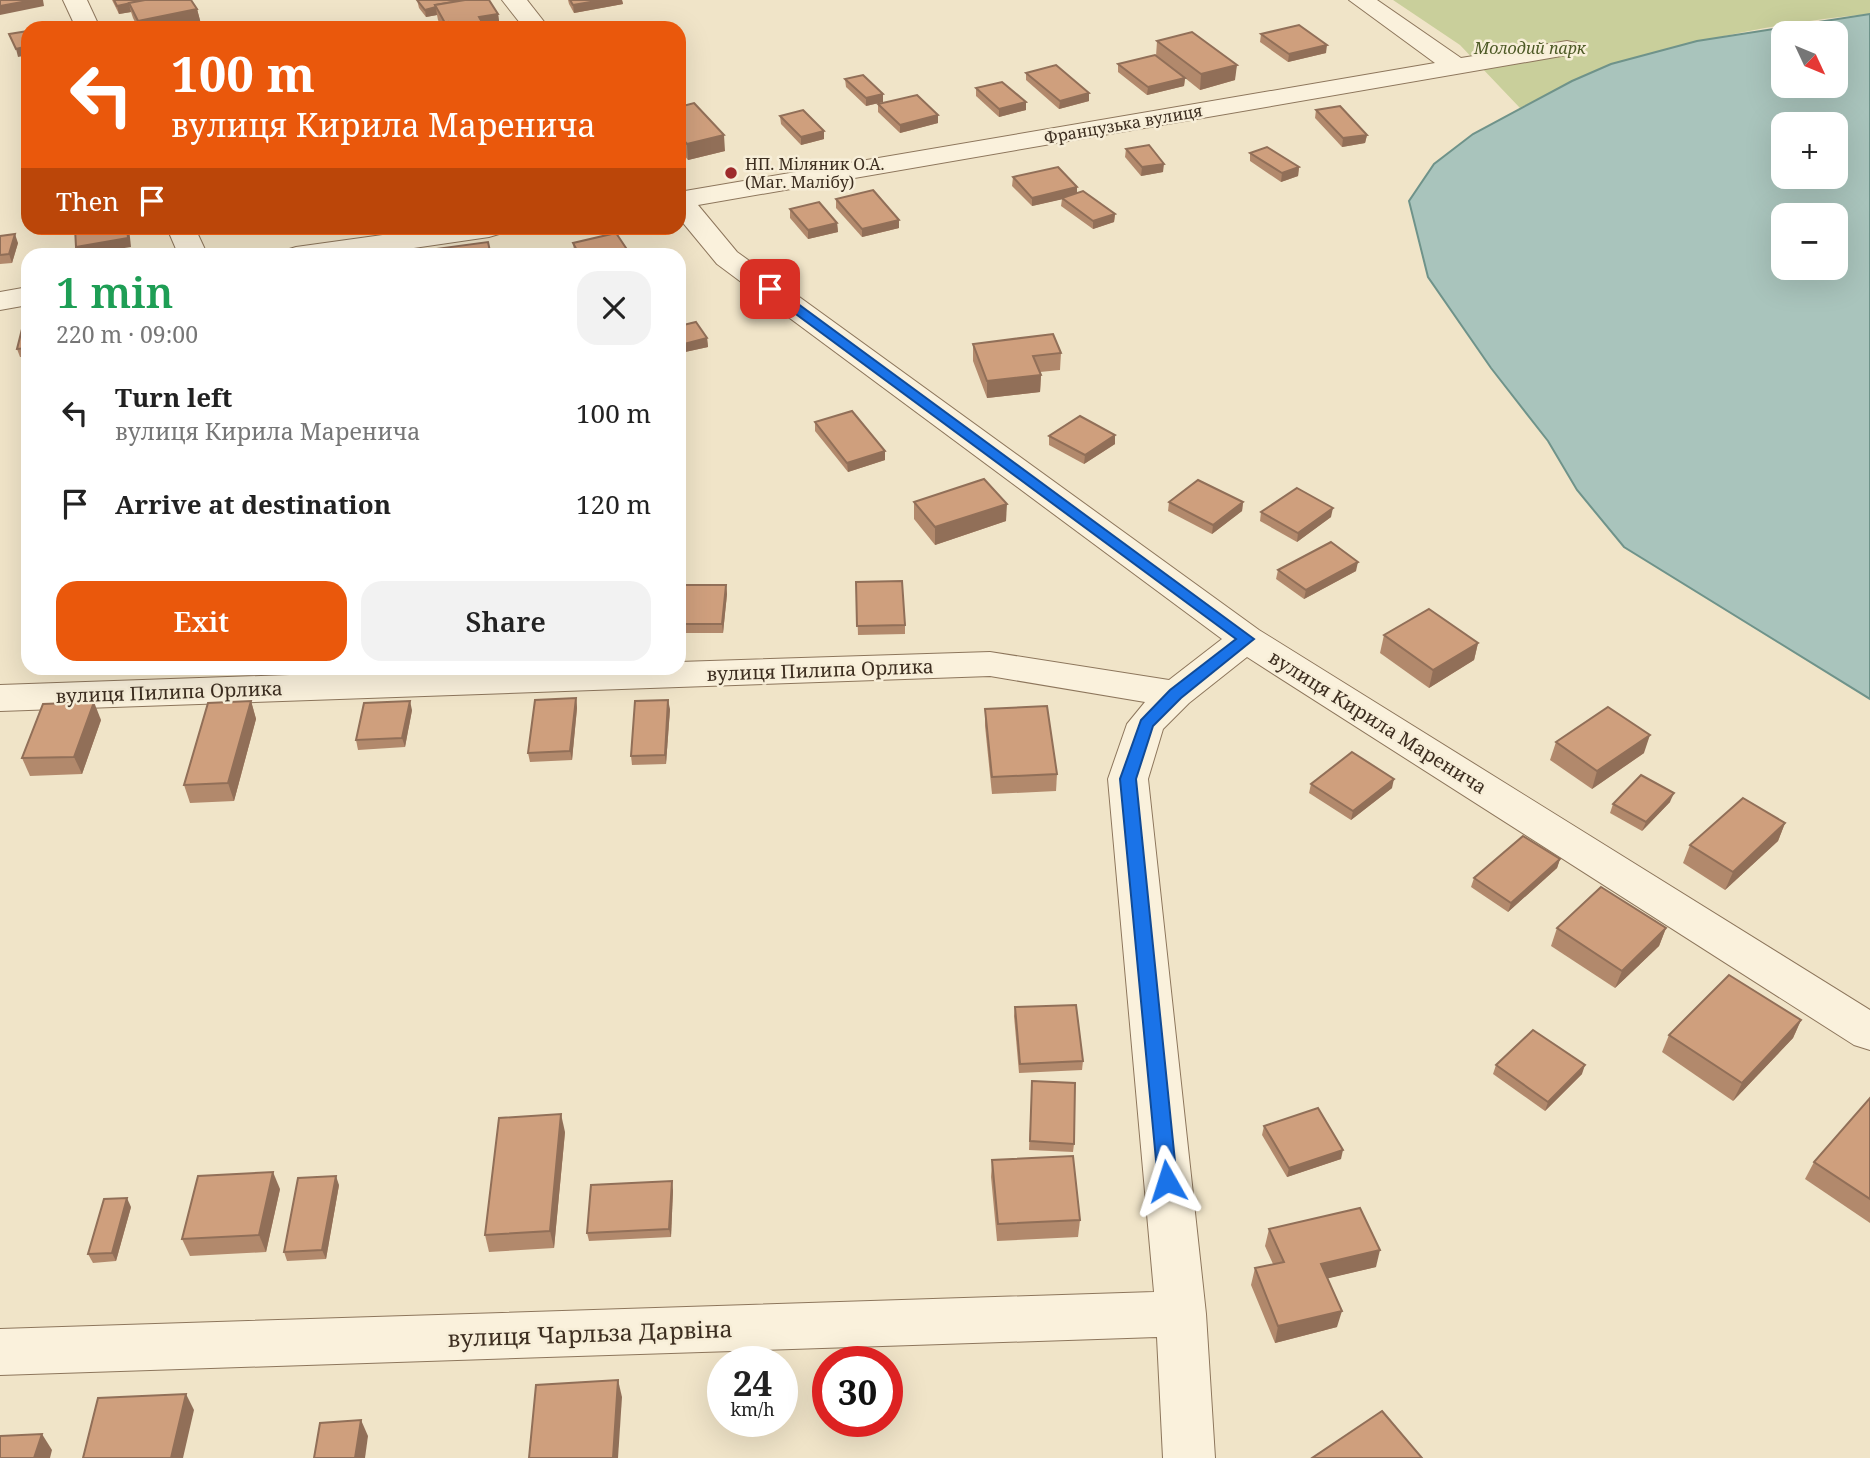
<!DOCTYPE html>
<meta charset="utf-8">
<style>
body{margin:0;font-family:"Noto Serif",serif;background:#f2f2f2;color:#222;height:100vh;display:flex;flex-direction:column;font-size:26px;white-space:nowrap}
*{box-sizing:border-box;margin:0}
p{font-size:23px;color:#767676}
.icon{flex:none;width:38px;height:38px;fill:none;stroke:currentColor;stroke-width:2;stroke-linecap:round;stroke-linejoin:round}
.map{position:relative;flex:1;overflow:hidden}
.details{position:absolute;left:21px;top:248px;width:665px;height:427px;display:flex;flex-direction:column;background:#fff;border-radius:21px;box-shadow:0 7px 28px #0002}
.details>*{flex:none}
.hud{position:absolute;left:21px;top:21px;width:665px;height:214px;border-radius:21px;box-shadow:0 7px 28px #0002;background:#ea580c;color:#fff;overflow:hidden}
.needle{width:46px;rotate:134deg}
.tools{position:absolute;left:1771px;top:21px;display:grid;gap:14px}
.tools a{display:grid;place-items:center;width:77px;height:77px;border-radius:14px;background:#fff;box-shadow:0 7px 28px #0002;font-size:35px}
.speed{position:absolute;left:707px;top:1346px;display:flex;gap:14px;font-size:35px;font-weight:700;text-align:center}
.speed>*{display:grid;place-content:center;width:91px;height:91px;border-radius:50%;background:#fff;box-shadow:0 7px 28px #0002;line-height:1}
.speed small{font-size:18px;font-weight:400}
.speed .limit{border:10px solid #d22;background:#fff;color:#111}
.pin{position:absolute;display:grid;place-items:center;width:60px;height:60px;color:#fff;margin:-30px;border-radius:14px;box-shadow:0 4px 10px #0006}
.me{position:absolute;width:77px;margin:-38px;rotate:354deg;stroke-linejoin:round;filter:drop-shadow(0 0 5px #0008)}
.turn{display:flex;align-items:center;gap:24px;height:147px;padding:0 35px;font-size:32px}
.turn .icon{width:91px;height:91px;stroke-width:2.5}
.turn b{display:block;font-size:49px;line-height:60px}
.then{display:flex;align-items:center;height:66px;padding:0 35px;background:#0003;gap:14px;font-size:26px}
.round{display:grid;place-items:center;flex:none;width:74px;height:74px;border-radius:21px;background:#f2f2f2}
.head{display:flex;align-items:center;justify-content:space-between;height:119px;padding:0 35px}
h1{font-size:42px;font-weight:600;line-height:52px;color:#1e9e55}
.primary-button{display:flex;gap:14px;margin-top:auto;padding:14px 35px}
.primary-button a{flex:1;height:80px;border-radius:21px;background:#ea580c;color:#fff;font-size:28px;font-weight:600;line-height:80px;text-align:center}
.primary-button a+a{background:#f2f2f2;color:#222}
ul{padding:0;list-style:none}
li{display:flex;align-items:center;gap:21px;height:91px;padding:0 35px}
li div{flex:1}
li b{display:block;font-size:26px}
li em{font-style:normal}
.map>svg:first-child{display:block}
.green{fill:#c9cf9b}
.water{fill:#a9c4bc;stroke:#6f938a;stroke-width:2;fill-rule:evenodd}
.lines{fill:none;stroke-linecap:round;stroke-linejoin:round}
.minor-casing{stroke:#8d765c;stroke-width:2}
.minor{fill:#faf1dc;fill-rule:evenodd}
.wall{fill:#b2896c}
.shaded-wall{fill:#916f58}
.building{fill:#cf9f7d;stroke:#916f58;stroke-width:2}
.route{fill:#1a73e8;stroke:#114b97;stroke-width:2}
.poi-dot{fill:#9e2a2b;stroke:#f7eed8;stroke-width:2.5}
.labels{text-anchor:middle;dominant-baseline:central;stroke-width:5;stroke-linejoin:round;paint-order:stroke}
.far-park-label{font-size:16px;font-style:italic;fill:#4d5a26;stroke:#f7eed8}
.far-street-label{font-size:16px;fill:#3d2e20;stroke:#f7eed8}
.far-poi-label{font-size:16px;fill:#3d2e20;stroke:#f7eed8;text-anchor:start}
.street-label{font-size:19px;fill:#3d2e20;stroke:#f7eed8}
.near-street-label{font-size:23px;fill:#3d2e20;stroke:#f7eed8}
</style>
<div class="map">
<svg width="1870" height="1458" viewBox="0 0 1870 1458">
<rect width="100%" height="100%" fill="#f0e4c8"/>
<path class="green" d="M1393,0H1870V14C1750,25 1628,52 1520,108L1460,45Z"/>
<path class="water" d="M1870,14V699L1624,547L1577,490L1548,441L1491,368L1428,277L1409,201L1434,164L1473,134L1572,81L1611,64L1697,41ZM1783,33H1836V86H1783ZM1783,124H1836V177H1783ZM1783,215H1836V268H1783Z"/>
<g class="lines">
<g class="minor-casing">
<g id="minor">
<path d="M63,0H87L100,28H76Z"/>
<path d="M502,0H527L549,28H524Z"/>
<path d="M1349,0H1377L1461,58L1567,41L1576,43L1579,48L1576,53L1567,55L698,205L737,252L1259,630L1870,1010V1050L1854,1045L1247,657L1189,703L1163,729L1148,779L1206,1314L1215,1458H1163L1157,1337L0,1375V1329L1154,1292L1108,779L1127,724L1145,702L990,676L0,711V685L489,668H679V662L990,652L1169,680L1222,639L717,264L679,218V192L1435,63Z"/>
<path d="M167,228H195L208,256H179Z"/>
<path d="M433,228H503L499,234L489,237L359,256H282L286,250L296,247Z"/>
<path d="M28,287V305L0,310V292Z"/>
</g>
</g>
<use href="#minor" class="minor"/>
</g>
<g class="wall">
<path d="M112,0H191L197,9L201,24L181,28H138L133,18L131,12L119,14Z"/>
<path d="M417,0L498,14L500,28H510H442L438,20L437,15L426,17L419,8Z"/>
<path d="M568,0H622L623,4L574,13L569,4Z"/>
<path d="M1261,34L1326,53L1288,62L1260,42Z"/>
<path d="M1157,41L1235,80L1200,90L1185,78L1184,86L1147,95L1118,72V64L1156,56Z"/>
<path d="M1026,73L1089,93V101L1059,109L1026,80Z"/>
<path d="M845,79L883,102L866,106L846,87Z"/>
<path d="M976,88L1026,102V110L999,117L976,96Z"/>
<path d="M878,104L938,123L900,133L878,112Z"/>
<path d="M679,107L725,151L688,160L679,149Z"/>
<path d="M1316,110L1367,135L1365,143L1342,147L1315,118Z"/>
<path d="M780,116L824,131V139L801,145L781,124Z"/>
<path d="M1126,149L1163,172L1141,176L1125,157Z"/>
<path d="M1250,153L1299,167L1298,176L1281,182L1250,161Z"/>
<path d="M1013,177L1077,193L1115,214L1114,222L1093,229L1061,206L1062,199L1032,206L1012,186Z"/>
<path d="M836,199L899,220V228L862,237L836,208Z"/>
<path d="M790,209L837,223L838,232L808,239L790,218Z"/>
<path d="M0,236L18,243L12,263L0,264Z"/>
<path d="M573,243L630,256H576L574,251Z"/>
<path d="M28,324V357H20L17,349Z"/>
<path d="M679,326L707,338L708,347L685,352L679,343Z"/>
<path d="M973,344L1061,353L1060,370L1040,372L1041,375L1040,392L987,398L973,361Z"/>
<path d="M815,422L885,460L848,472L815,431Z"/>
<path d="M1049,436L1115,444L1084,464L1049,445Z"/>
<path d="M914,502L1006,521L935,545L914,519Z"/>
<path d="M1169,502H1243L1242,511L1212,534L1168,511Z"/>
<path d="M1261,512L1331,517L1297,542L1260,521Z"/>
<path d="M1278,570L1356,571L1304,599L1276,579Z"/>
<path d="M856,582L905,625V634L858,635Z"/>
<path d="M679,585H726L727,594L723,633H679Z"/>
<path d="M1384,635L1478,643L1474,660L1429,688L1380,653Z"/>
<path d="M576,698L577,708L572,760L530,762L528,753Z"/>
<path d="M251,701L256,719L234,801L190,803L184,785Z"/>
<path d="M670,709L666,764L632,765L631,756Z"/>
<path d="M985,709L1057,774L1056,791L992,794L985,726Z"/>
<path d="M412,710L405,747L358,750L356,740Z"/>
<path d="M101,720L82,774L30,776L22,758Z"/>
<path d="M1556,742L1644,753L1592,789L1550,760Z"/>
<path d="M1311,784L1392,788L1351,820L1309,793Z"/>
<path d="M1670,802L1642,831L1610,813L1613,804Z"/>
<path d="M1785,823L1778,841L1725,890L1683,863L1690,845Z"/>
<path d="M1560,859L1557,868L1508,912L1471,887L1474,878Z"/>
<path d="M1557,928H1666L1659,946L1615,988L1551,946Z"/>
<path d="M1015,1007L1083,1061L1082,1070L1019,1073L1014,1016Z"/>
<path d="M1801,1020L1793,1038L1733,1101L1662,1052L1669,1035Z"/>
<path d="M1496,1065L1582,1074L1545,1111L1493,1074Z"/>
<path d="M1032,1081L1074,1144L1073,1152L1029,1150Z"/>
<path d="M1870,1098V1223L1805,1179L1814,1162Z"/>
<path d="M1264,1126L1341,1159L1287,1177L1262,1135Z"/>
<path d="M565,1132L554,1248L489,1252L485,1235Z"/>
<path d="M992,1160L1080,1220L1078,1237L997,1241L991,1177Z"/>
<path d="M339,1185L326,1259L287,1261L284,1252Z"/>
<path d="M280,1189L266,1252L190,1256L182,1239Z"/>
<path d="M673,1190L671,1237L589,1241L587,1233Z"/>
<path d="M131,1207L116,1261L93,1263L88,1254Z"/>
<path d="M1269,1229L1376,1267L1328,1278L1337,1327L1275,1343L1251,1285L1255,1268L1273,1264L1265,1246Z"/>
</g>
<g class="shaded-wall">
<path d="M33,0H43L44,6L0,15V6Z"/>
<path d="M602,0H622L623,4L574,13L573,5Z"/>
<path d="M129,4L131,12L119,14L117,6Z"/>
<path d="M436,7L437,15L426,17L425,10Z"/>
<path d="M197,9L201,24L181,28H140L138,21Z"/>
<path d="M498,14L500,28H462L479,17Z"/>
<path d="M448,22L449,28H446L445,23Z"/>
<path d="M1327,45L1326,53L1288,62L1289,54Z"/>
<path d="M28,46V55L18,57L16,49Z"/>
<path d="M1237,65L1235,80L1200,90L1201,74Z"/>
<path d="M1185,78L1184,86L1147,95L1148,87Z"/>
<path d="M1089,93V101L1059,109L1060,101Z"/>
<path d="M883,94V102L866,106V98Z"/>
<path d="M1026,102V110L999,117V109Z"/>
<path d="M938,115V123L900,133V125Z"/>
<path d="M824,131V139L801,145V137Z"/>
<path d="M724,135L725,151L688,160L687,144Z"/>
<path d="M1367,135L1365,143L1342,147L1343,138Z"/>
<path d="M1164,164L1163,172L1141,176L1142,167Z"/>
<path d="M1299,167L1298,176L1281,182L1282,173Z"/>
<path d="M1077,187V196L1032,206V198Z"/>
<path d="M1115,214L1114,222L1093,229V221Z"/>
<path d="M899,220V228L862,237V229Z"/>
<path d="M837,223L838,232L808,239V230Z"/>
<path d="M127,228H129L131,247L79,255L76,247Z"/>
<path d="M15,234L18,243L12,263L9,254Z"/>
<path d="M707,338L708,347L685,352L684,344Z"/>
<path d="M1041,375L1040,392L987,398V381Z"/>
<path d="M1115,435V444L1084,464L1085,455Z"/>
<path d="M885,451V460L848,472L847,463Z"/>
<path d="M1243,502L1242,511L1212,534L1213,525Z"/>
<path d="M1007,504L1006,521L935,545V527Z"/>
<path d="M1333,508L1331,517L1297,542L1298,533Z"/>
<path d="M1358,562L1356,571L1304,599L1306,590Z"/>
<path d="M726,585L727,594L723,633L722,624Z"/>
<path d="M1478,643L1474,660L1429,688L1433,670Z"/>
<path d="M576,698L577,708L572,760L570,751Z"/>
<path d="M668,700L670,709L666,764L665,755Z"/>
<path d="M251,701L256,719L234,801L228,783Z"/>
<path d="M410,701L412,710L405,747L402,738Z"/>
<path d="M94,702L101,720L82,774L74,757Z"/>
<path d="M1650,735L1644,753L1592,789L1597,771Z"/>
<path d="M1394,779L1392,788L1351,820L1353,811Z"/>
<path d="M1674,793L1670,802L1642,831L1646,822Z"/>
<path d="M1785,823L1778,841L1725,890L1733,872Z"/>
<path d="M1560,859L1557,868L1508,912L1511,903Z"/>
<path d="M1666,928L1659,946L1615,988L1622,971Z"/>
<path d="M1801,1020L1793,1038L1733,1101L1742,1083Z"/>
<path d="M1585,1065L1582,1074L1545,1111L1548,1102Z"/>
<path d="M561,1114L565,1132L554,1248L550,1231Z"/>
<path d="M1343,1150L1341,1159L1287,1177L1289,1168Z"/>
<path d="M273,1172L280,1189L266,1252L259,1235Z"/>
<path d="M336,1176L339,1185L326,1259L322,1250Z"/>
<path d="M672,1181L673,1190L671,1237L669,1229Z"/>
<path d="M127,1198L131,1207L116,1261L112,1253Z"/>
<path d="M1380,1250L1376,1267L1317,1281L1321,1264Z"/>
<path d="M1342,1311L1337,1327L1275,1343L1278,1326Z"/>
<path d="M618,1380L622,1397L618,1458H613Z"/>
<path d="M186,1394L194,1410L183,1458H171Z"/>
<path d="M361,1420L368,1436L365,1458H355Z"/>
<path d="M42,1434L52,1450L50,1458H34Z"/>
</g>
<g class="building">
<path d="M0,0H33L0,6Z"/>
<path d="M114,0H145L117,6Z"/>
<path d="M145,0H191L197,9L138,21L129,3Z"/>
<path d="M417,0H465L435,5L436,7L425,10Z"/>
<path d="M465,0H489L498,14L479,17L483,24L462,28H452L448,22L445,23L435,5Z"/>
<path d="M570,0H602L573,5Z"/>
<path d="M666,25L670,28H652Z"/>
<path d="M1299,25L1327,45L1289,54L1261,34Z"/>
<path d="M28,31V46L16,49L9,34Z"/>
<path d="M1192,32L1237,65L1201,74L1157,41Z"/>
<path d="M1155,55L1185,78L1148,87L1118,64Z"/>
<path d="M1056,65L1089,93L1060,101L1026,73Z"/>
<path d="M863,75L883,94L866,98L845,79Z"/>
<path d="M1002,82L1026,102L999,109L976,88Z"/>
<path d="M917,95L938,115L900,125L878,104Z"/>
<path d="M694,103L724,135L687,144L679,135V107Z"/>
<path d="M1340,106L1367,135L1343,138L1316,110Z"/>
<path d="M803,110L824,131L801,137L780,116Z"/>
<path d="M1149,145L1164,164L1142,167L1126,149Z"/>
<path d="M1267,147L1299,167L1282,173L1250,153Z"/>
<path d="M1058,167L1077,187L1032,198L1013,177Z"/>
<path d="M873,190L899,220L862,229L836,199Z"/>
<path d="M1083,191L1115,214L1093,221L1062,198Z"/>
<path d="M819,202L837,223L808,230L790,209Z"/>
<path d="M75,228H127L128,238L76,247Z"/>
<path d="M616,233L630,254L624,256H580L573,243Z"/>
<path d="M15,234L9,254L0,255V236Z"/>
<path d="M488,242L491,256H429L428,250Z"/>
<path d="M696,322L707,338L684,344L679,336V326Z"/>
<path d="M28,324V348L17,349L23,325Z"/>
<path d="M1053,334L1061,353L1033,356L1041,375L987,381L973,344Z"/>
<path d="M852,411L885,451L847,463L815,422Z"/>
<path d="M1080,416L1115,435L1085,455L1049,436Z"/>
<path d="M984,479L1007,504L935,527L914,502Z"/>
<path d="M1198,480L1243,502L1213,525L1169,502Z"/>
<path d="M1297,488L1333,508L1298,533L1261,512Z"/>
<path d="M1331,542L1358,562L1306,590L1278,570Z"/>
<path d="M902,581L905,625L857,626L856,582Z"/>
<path d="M679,585H726L722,624H679Z"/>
<path d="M1429,609L1478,643L1433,670L1384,635Z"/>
<path d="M576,698L570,751L528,753L535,700Z"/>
<path d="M668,700L665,755L631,756L635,701Z"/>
<path d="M251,701L228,783L184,785L208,703Z"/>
<path d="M410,701L402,738L356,740L364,703Z"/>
<path d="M94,702L74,757L22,758L43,704Z"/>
<path d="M1047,706L1057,774L992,777L985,709Z"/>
<path d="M1608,707L1650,735L1597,771L1556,742Z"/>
<path d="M1352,752L1394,779L1353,811L1311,784Z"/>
<path d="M1641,775L1674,793L1646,822L1613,804Z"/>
<path d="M1743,798L1785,823L1733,872L1690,845Z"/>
<path d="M1523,836L1560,859L1511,903L1474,878Z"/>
<path d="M1601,887L1666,928L1622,971L1557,928Z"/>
<path d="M1729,975L1801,1020L1742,1083L1669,1035Z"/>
<path d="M1076,1005L1083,1061L1020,1064L1015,1007Z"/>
<path d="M1533,1030L1585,1065L1548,1102L1496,1065Z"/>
<path d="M1032,1081L1075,1083L1074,1144L1030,1141Z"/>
<path d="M1870,1098V1199L1814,1162Z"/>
<path d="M1318,1108L1343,1150L1289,1168L1264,1126Z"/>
<path d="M561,1114L550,1231L485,1235L499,1118Z"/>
<path d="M1073,1156L1080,1220L998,1224L992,1160Z"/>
<path d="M273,1172L259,1235L182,1239L198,1176Z"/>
<path d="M336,1176L322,1250L284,1252L298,1178Z"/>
<path d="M672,1181L669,1229L587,1233L591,1185Z"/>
<path d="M127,1198L112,1253L88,1254L104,1199Z"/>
<path d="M1360,1208L1380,1250L1321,1264L1342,1311L1278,1326L1255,1268L1284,1262L1269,1229Z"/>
<path d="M618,1380L613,1458H529L536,1385Z"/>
<path d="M186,1394L171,1458H83L98,1398Z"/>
<path d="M1382,1411L1422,1458H1312Z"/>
<path d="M361,1420L355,1458H314L320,1423Z"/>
<path d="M42,1434L34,1458H0V1436Z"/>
</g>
<path class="route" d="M766,287H775L1254,639L1181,698L1153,726L1136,779L1177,1181L1174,1186L1167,1189L1160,1186L1158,1181L1120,779L1141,720L1170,690L1236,639L766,292Z"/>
<circle class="poi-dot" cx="731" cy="173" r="7"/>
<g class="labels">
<g class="far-park-label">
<text x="1530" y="48">Молодий парк</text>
</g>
<g class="far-street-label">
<text transform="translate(1123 124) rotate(-10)">Французька вулиця</text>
</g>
<g class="far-poi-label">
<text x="745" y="164">НП. Міляник О.А.<tspan x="745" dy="18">(Маг. Малібу)</tspan></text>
</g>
<g class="street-label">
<text transform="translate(820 670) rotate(-2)">вулиця Пилипа Орлика</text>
<text transform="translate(169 692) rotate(-2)">вулиця Пилипа Орлика</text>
<text transform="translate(1378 722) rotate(32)">вулиця Кирила Маренича</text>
</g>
<g class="near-street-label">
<text transform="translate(590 1333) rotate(-2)">вулиця Чарльза Дарвіна</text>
</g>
</g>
</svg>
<div class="tools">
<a><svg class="needle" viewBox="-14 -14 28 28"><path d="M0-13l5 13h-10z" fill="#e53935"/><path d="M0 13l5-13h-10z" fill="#767676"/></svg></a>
<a>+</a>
<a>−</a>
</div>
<div class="speed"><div>24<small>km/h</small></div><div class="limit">30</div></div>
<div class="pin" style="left:770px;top:289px;background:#d93025"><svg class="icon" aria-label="arrive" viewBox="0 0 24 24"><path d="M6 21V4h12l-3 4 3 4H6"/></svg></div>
<svg class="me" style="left:1167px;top:1181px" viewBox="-20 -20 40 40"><path d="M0-17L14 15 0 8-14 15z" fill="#1a73e8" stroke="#fff" stroke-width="4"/></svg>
<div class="hud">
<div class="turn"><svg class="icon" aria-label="left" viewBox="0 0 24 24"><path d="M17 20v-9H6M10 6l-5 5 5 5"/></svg><div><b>100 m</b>вулиця Кирила Маренича</div></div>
<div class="then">Then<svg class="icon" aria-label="arrive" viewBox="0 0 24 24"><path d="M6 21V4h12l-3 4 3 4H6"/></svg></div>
</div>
<section class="details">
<div class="head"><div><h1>1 min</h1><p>220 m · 09:00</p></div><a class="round"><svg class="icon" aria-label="close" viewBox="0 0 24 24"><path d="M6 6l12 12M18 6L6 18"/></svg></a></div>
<ul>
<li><svg class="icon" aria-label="left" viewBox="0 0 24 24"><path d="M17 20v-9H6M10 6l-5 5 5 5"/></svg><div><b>Turn left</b><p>вулиця Кирила Маренича</p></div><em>100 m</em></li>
<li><svg class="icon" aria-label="arrive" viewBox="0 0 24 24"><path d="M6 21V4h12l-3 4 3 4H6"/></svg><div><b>Arrive at destination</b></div><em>120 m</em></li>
</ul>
<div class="primary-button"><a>Exit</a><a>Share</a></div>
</section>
</div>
